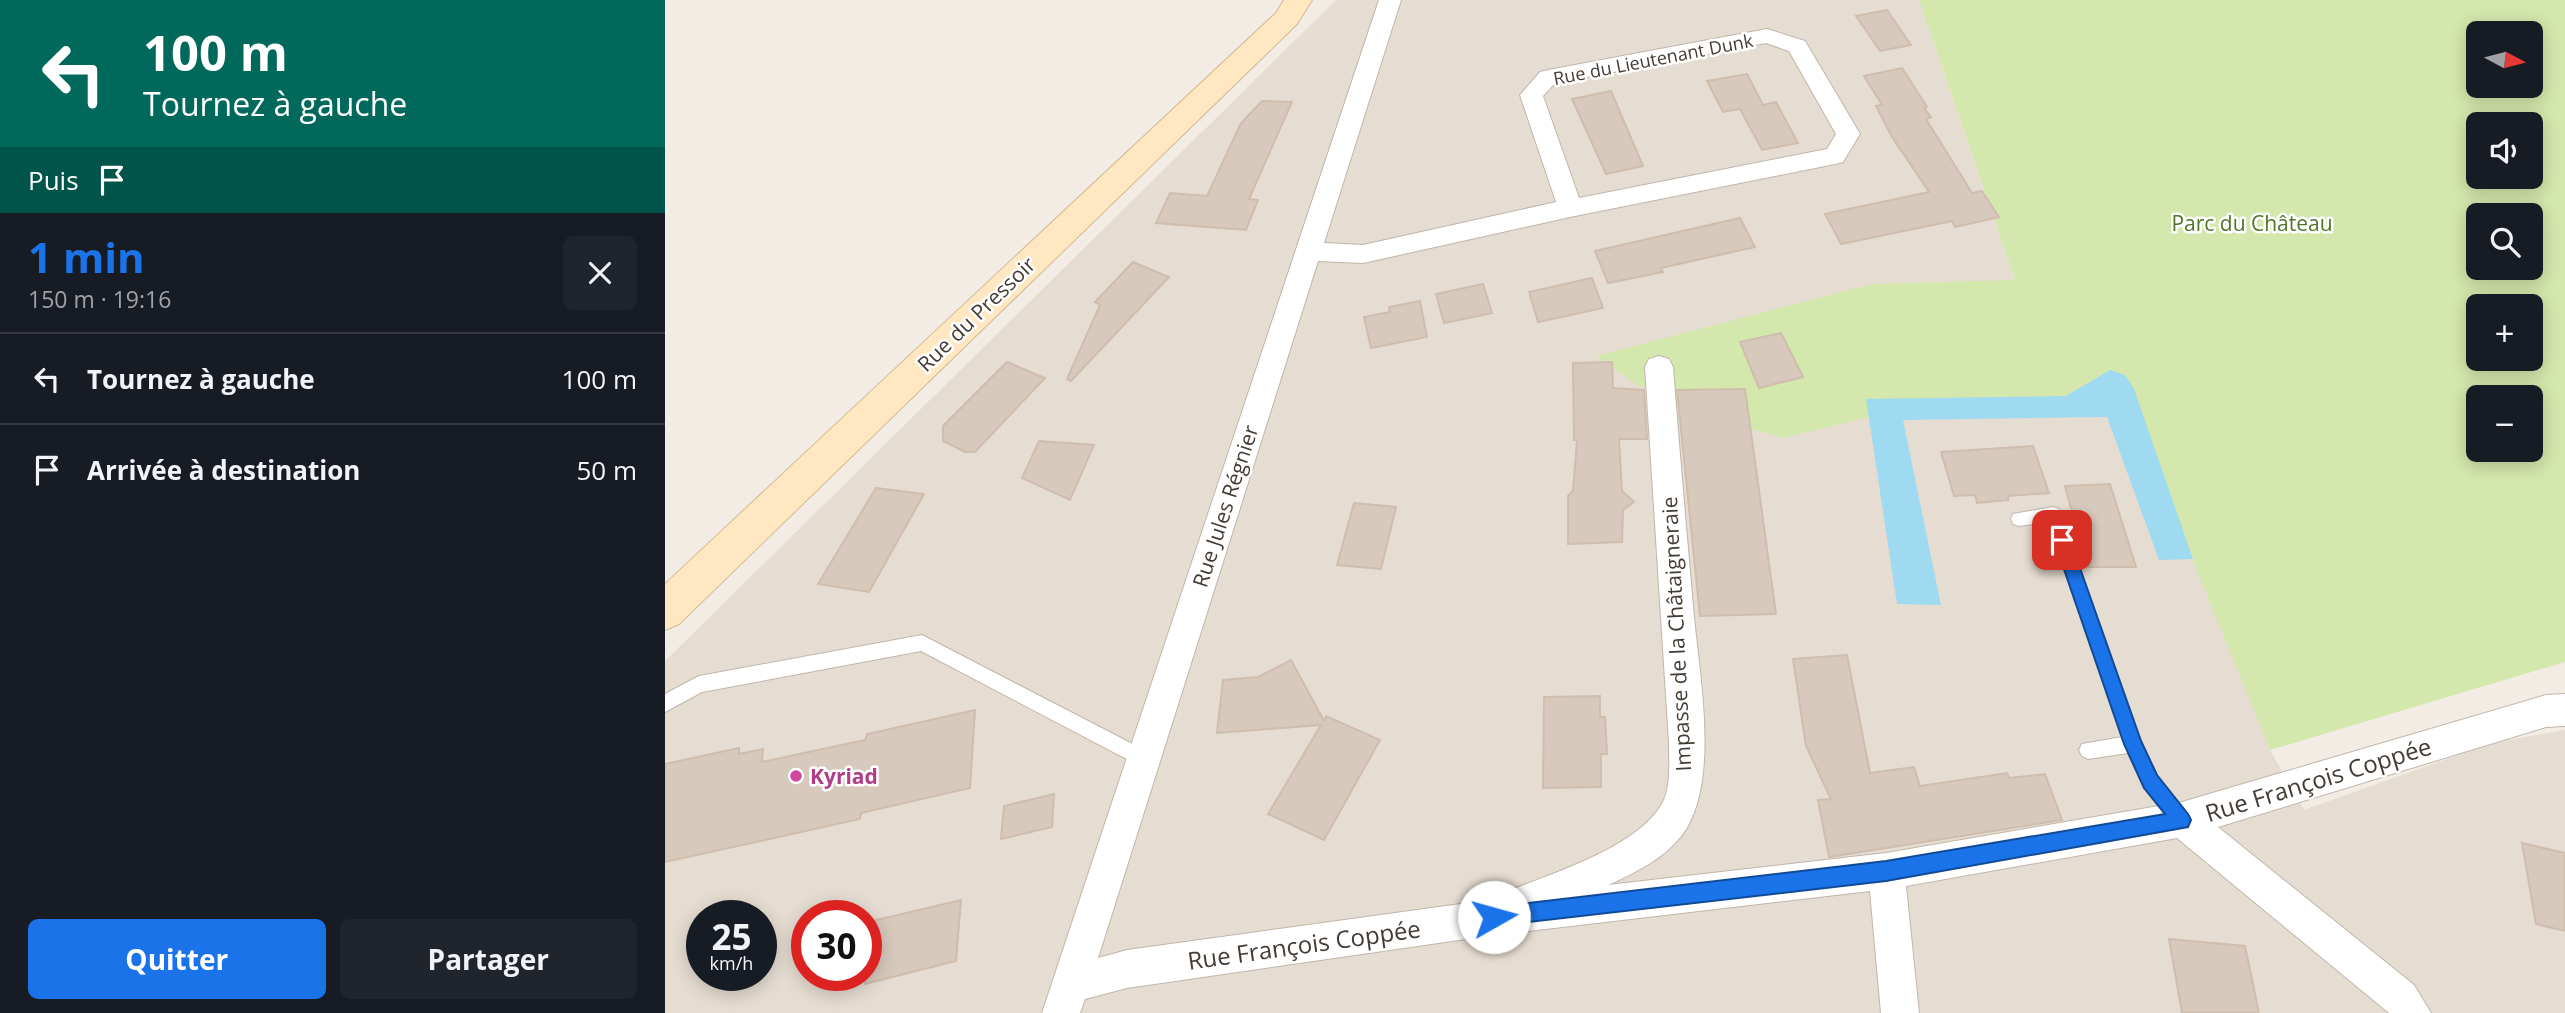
<!DOCTYPE html>
<html lang="fr">
<meta charset="utf-8">
<style>
body{margin:0;font-family:"Open Sans",sans-serif;background:#20242c;color:#f1f3f6;height:100vh;display:flex;flex-direction:column;font-size:26px;white-space:nowrap}
*{box-sizing:border-box;margin:0}
p{font-size:23px;color:#9ea1a6}
.icon{flex:none;width:38px;height:38px;fill:none;stroke:currentColor;stroke-width:2;stroke-linecap:round;stroke-linejoin:round}
.map{position:relative;flex:1;overflow:hidden}
.details{display:flex;flex-direction:column;background:#171b24;width:665px}
.details>*{flex:none}
.top-card{background:#00695c;color:#fff;overflow:hidden}
.needle{width:46px;rotate:97deg}
.controls{position:absolute;left:1801px;top:21px;display:grid;gap:14px}
.controls a{display:grid;place-items:center;width:77px;height:77px;border-radius:10px;background:#171b24;box-shadow:0 4px 18px #0003;font-size:35px}
.speed{position:absolute;left:21px;top:900px;display:flex;gap:14px;font-size:35px;font-weight:700;text-align:center}
.speed>*{display:grid;place-content:center;width:91px;height:91px;border-radius:50%;background:#171b24;box-shadow:0 4px 18px #0003;line-height:1}
.speed small{font-size:18px;font-weight:400}
.speed .limit{border:10px solid #d22;background:#fff;color:#111}
.pin{position:absolute;display:grid;place-items:center;width:60px;height:60px;color:#fff;margin:-30px;border-radius:14px;box-shadow:0 4px 10px #0006}
.me{position:absolute;width:77px;margin:-38px;rotate:83deg;stroke-linejoin:round;filter:drop-shadow(0 0 5px #0008)}
.turn{display:flex;align-items:center;gap:24px;height:147px;padding:0 28px;font-size:32px}
.turn .icon{width:91px;height:91px;stroke-width:2.5}
.turn b{display:block;font-size:49px;line-height:60px}
.then{display:flex;align-items:center;height:66px;padding:0 28px;background:#0003;gap:14px;font-size:26px}
.round{display:grid;place-items:center;flex:none;width:74px;height:74px;border-radius:10px;background:#20242c}
.headline{display:flex;align-items:center;justify-content:space-between;height:119px;padding:0 28px}
h1{font-size:42px;font-weight:700;line-height:52px;color:#1a73e8}
.primary-button{display:flex;gap:14px;margin-top:auto;padding:14px 28px}
.primary-button a{flex:1;height:80px;border-radius:10px;background:#1a73e8;color:#fff;font-size:28px;font-weight:700;line-height:80px;text-align:center}
.primary-button a+a{background:#20242c;color:#f1f3f6}
ul{padding:0;list-style:none}
li{display:flex;align-items:center;gap:21px;height:91px;padding:0 28px;border-top:2px solid #363941}
li div{flex:1}
li b{display:block;font-size:26px}
li em{font-style:normal}
main{display:flex;flex:1;min-height:0}
.map>svg:first-child{display:block}
.residential{fill:#e6ddd2;fill-rule:evenodd}
.green{fill:#d4e7ac;fill-rule:evenodd}
.water{fill:#9fdaf0}
.building{fill:#d7c9bc;stroke:#cfbdad;stroke-width:2}
.lines{fill:none;stroke-linecap:round;stroke-linejoin:round}
.lane-casing{stroke:#c1b5aa;stroke-width:2}
.street-casing{stroke:#c1b5aa;stroke-width:2}
.secondary-casing{stroke:#d3ba93;stroke-width:2}
.lane{fill:#fff;fill-rule:evenodd}
.street{fill:#fff;fill-rule:evenodd}
.secondary{fill:#ffe8c1;fill-rule:evenodd}
.route{fill:#1a73e8;stroke:#114b97;stroke-width:2}
.hotel-dot{fill:#d1479c;stroke:#fff;stroke-width:2.5}
.labels{text-anchor:middle;dominant-baseline:central;stroke-width:5;stroke-linejoin:round;paint-order:stroke}
.far-street-label{font-size:18px;fill:#443c34;stroke:#fff}
.park-label{font-size:21px;fill:#4f7627;stroke:#fff}
.street-label{font-size:21px;fill:#443c34;stroke:#fff}
.hotel-label{font-size:21px;font-weight:bold;fill:#b23c85;stroke:#fff;text-anchor:start}
.near-street-label{font-size:24px;fill:#443c34;stroke:#fff}
</style>
<main>
<section class="details">
<div class="top-card">
<div class="turn"><svg class="icon" aria-label="left" viewBox="0 0 24 24"><path d="M17 20v-9H6M10 6l-5 5 5 5"/></svg><div><b>100 m</b>Tournez à gauche</div></div>
<div class="then">Puis<svg class="icon" aria-label="arrive" viewBox="0 0 24 24"><path d="M6 21V4h12l-3 4 3 4H6"/></svg></div>
</div>
<div class="headline"><div><h1>1 min</h1><p>150 m · 19:16</p></div><a class="round"><svg class="icon" aria-label="close" viewBox="0 0 24 24"><path d="M6 6l12 12M18 6L6 18"/></svg></a></div>
<ul>
<li><svg class="icon" aria-label="left" viewBox="0 0 24 24"><path d="M17 20v-9H6M10 6l-5 5 5 5"/></svg><div><b>Tournez à gauche</b></div><em>100 m</em></li>
<li><svg class="icon" aria-label="arrive" viewBox="0 0 24 24"><path d="M6 21V4h12l-3 4 3 4H6"/></svg><div><b>Arrivée à destination</b></div><em>50 m</em></li>
</ul>
<div class="primary-button"><a>Quitter</a><a>Partager</a></div>
</section>
<div class="map">
<svg width="1900" height="1013" viewBox="0 0 1900 1013">
<rect width="100%" height="100%" fill="#f2ece4"/>
<path class="residential" d="M671,0H1254L1350,281L1207,284L1472,367L1605,750L1639,810L1827,743L1900,730V1013H0V661ZM37,915H96V975H37ZM142,915H201V975H142Z"/>
<path class="green" d="M1254,0H1900V662L1605,750L1467,411L1224,412L1119,438L1067,424L971,384L931,356L1207,284L1350,280ZM1813,33H1866V86H1813ZM1813,124H1866V177H1813ZM1813,215H1866V268H1813ZM1813,306H1866V359H1813ZM1813,397H1866V450H1813Z"/>
<path class="water" d="M1445,370L1460,375L1469,389L1528,559L1494,560L1442,417L1238,420L1276,605L1232,604L1201,399L1401,396Z"/>
<g class="building">
<path d="M1222,10L1246,45L1215,51L1191,16Z"/>
<path d="M1237,68L1262,107L1259,108L1266,117L1261,119L1307,193L1317,191L1334,217L1290,227L1287,221L1176,244L1160,214L1264,192L1227,137L1211,106L1217,105L1199,76Z"/>
<path d="M1082,74L1098,105L1111,102L1133,143L1097,150L1075,109L1058,112L1042,81Z"/>
<path d="M946,91L978,166L941,174L907,99Z"/>
<path d="M597,101L627,102L584,199L593,200L581,230L491,223L505,193L542,196L576,123Z"/>
<path d="M1075,218L1090,247L996,268L998,272L943,283L930,251Z"/>
<path d="M468,262L504,277L406,381L402,379L435,305L430,302Z"/>
<path d="M927,278L938,308L873,322L864,292Z"/>
<path d="M818,284L827,313L779,323L771,294Z"/>
<path d="M755,301L762,337L706,348L699,317L725,312L724,307Z"/>
<path d="M1116,333L1138,377L1094,388L1075,342Z"/>
<path d="M342,362L380,378L310,452H300L278,441V426Z"/>
<path d="M947,362L948,388L979,390L982,439H954L957,491L969,502L958,510L957,542L903,544V496L908,491L912,440H909L908,363Z"/>
<path d="M1080,389L1111,614L1035,616L1012,390Z"/>
<path d="M374,441L429,445L405,500L357,478Z"/>
<path d="M1368,446L1384,493L1343,496V500L1312,503L1310,495L1289,496L1276,452Z"/>
<path d="M1445,484L1471,567H1422L1400,486Z"/>
<path d="M211,488L259,494L204,592L153,584Z"/>
<path d="M689,503L731,507L716,569L672,565Z"/>
<path d="M1182,655L1205,773L1249,767L1255,786L1342,773L1344,778L1380,774L1397,820L1164,857L1153,800L1166,799L1141,746L1128,659Z"/>
<path d="M626,660L659,721L661,716L715,740L659,840L603,814L656,725L552,733L558,680L593,677Z"/>
<path d="M935,696V717H940L942,754H936V787L878,788L879,697Z"/>
<path d="M310,710L305,788L196,813L195,819L0,862V764L74,748V754L98,749L97,762L200,740L202,734Z"/>
<path d="M389,794L387,827L336,839L339,806Z"/>
<path d="M1857,843L1900,853V931L1871,924Z"/>
<path d="M296,900L291,961L200,984L207,921Z"/>
<path d="M1504,939L1580,946L1594,1013H1517Z"/>
</g>
<g class="lines">
<g class="lane-casing">
<g id="lane">
<path d="M1388,507L1394,509L1396,514L1476,741L1492,776L1525,820L1523,827L1516,829L1509,827L1480,788L1463,753L1423,759L1417,756L1414,750L1417,744L1457,737L1383,522L1354,526L1348,524L1346,519L1348,514Z"/>
<path d="M257,635L485,753L488,759L485,765L479,768L473,765L256,651L37,692L0,712V694L34,676Z"/>
</g>
</g>
<g class="street-casing">
<path id="street" d="M714,0H736L659,243L698,245L891,202L855,95L875,72L883,70L1102,29L1140,41L1195,134L1178,162L1170,164L905,217L698,263L653,261L433,958L462,950L839,898L841,892C887,873 973,848 998,802C1006,786 1004,761 1004,743L980,367L984,359L994,356L1004,359L1008,367C1014,447 1021,526 1028,606C1033,668 1053,764 1025,822C1010,853 973,872 943,885L1221,853L1517,802L1881,695L1900,694V726L1881,727L1553,827L1749,985L1766,1013H1724L1512,838L1241,886L1254,1013H1216L1205,891L829,935L462,988L420,999L415,1013H377ZM1101,43L1124,51L1171,134L1162,149L914,198L878,96L890,83Z"/>
</g>
<g class="secondary-casing">
<path id="secondary" d="M619,0H647L632,24L14,624L0,630V584L611,13Z"/>
</g>
<use href="#lane" class="lane"/>
<use href="#street" class="street"/>
<use href="#secondary" class="secondary"/>
</g>
<path class="route" d="M1397,533L1405,540L1476,741L1492,775L1523,814L1526,820L1523,827L1221,881L829,926L822,924L819,917L822,910L829,907L1221,861L1500,814L1479,788L1459,744L1389,540Z"/>
<circle class="hotel-dot" cx="131" cy="776" r="7"/>
<g class="labels">
<g class="far-street-label">
<text transform="translate(988 59) rotate(-11)">Rue du Lieutenant Dunk</text>
</g>
<g class="park-label">
<text x="1587" y="223">Parc du Château</text>
</g>
<g class="street-label">
<text transform="translate(311 314) rotate(-44)">Rue du Pressoir</text>
<text transform="translate(560 506) rotate(-72)">Rue Jules Régnier</text>
<text transform="translate(1011 634) rotate(-93)">Impasse de la Châtaigneraie</text>
</g>
<g class="hotel-label">
<text x="145" y="776">Kyriad</text>
</g>
<g class="near-street-label">
<text transform="translate(1653 779) rotate(-17)">Rue François Coppée</text>
<text transform="translate(639 944) rotate(-8)">Rue François Coppée</text>
</g>
</g>
</svg>
<div class="controls">
<a><svg class="needle" viewBox="-14 -14 28 28"><path d="M0-13l5 13h-10z" fill="#e53935"/><path d="M0 13l5-13h-10z" fill="#9ea1a6"/></svg></a>
<a><svg class="icon" aria-label="sound" viewBox="0 0 24 24"><path d="M4 9h4l5-4v14l-5-4H4zM17 9q2 3 0 6"/></svg></a>
<a><svg class="icon" aria-label="search" viewBox="0 0 24 24"><circle cx="10" cy="10" r="6"/><path d="M15 15l6 6"/></svg></a>
<a>+</a>
<a>−</a>
</div>
<div class="speed"><div>25<small>km/h</small></div><div class="limit">30</div></div>
<div class="pin" style="left:1397px;top:540px;background:#d93025"><svg class="icon" aria-label="arrive" viewBox="0 0 24 24"><path d="M6 21V4h12l-3 4 3 4H6"/></svg></div>
<svg class="me" style="left:829px;top:917px" viewBox="-20 -20 40 40"><circle r="19" fill="#fff"/><path d="M0-13L10 11 0 6-10 11z" fill="#1a73e8"/></svg>
</div>
</main>
